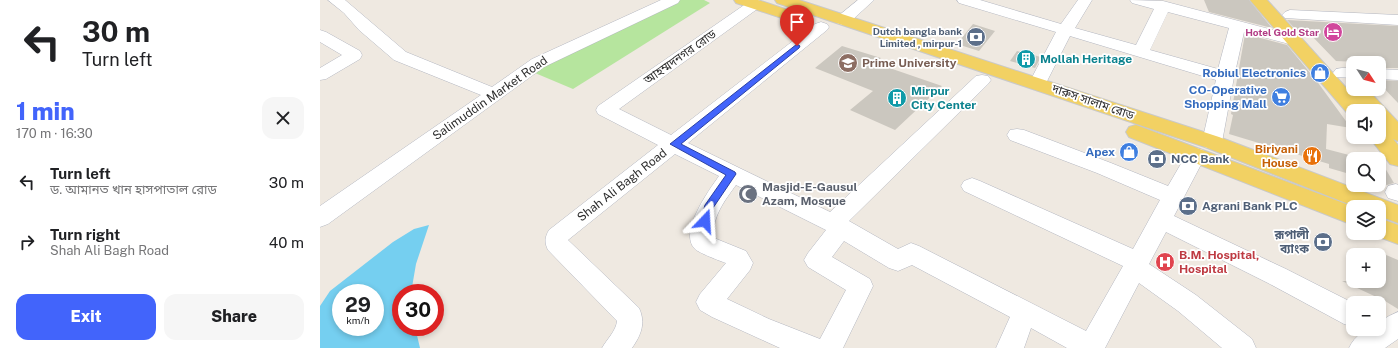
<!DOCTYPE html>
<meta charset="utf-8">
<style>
body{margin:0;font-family:"Public Sans","Noto Sans Bengali",sans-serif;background:#f6f6f6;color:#202124;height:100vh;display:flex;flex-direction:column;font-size:15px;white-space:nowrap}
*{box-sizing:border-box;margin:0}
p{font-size:13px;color:#757577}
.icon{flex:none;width:22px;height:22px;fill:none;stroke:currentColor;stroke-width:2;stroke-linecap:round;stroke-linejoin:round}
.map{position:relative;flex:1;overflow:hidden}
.sheet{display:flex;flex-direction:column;background:#fff;width:320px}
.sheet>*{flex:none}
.guide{background:#fff;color:#202124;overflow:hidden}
.needle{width:26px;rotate:126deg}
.controls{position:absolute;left:1026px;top:56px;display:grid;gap:8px}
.controls a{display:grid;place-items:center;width:40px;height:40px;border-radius:8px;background:#fff;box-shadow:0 2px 6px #0003;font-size:20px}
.speed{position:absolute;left:12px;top:284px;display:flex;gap:8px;font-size:20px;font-weight:700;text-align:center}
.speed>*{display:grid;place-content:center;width:52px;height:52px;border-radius:50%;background:#fff;box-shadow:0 2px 6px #0003;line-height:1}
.speed small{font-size:10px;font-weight:400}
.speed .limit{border:6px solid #d22;background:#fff;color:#111}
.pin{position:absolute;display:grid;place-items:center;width:34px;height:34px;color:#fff;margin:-41px -17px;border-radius:50% 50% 50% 0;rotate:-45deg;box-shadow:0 0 4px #0007}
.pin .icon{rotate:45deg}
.me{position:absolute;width:44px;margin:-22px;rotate:20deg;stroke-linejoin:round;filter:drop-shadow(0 0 3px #0008)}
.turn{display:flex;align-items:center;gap:14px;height:84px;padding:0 16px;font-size:18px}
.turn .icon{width:52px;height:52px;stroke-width:2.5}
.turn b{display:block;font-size:28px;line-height:34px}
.round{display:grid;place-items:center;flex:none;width:42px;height:42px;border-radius:12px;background:#f6f6f6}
.overview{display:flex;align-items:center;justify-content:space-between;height:68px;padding:0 16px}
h1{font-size:24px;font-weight:800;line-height:30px;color:#4264fb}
.primary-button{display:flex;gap:8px;margin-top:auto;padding:8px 16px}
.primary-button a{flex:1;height:46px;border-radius:12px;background:#4264fb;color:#fff;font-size:16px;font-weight:800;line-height:46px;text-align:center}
.primary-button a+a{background:#f6f6f6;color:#202124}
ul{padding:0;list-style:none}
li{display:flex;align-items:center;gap:12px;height:60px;padding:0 16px}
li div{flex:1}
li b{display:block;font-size:15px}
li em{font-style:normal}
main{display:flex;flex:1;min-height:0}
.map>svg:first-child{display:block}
.green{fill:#b6e59e}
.water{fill:#75cff0;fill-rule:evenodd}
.building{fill:#cbc7bf}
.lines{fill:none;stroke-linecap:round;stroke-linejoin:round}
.minor-casing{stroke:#b4b7c1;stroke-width:1}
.major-casing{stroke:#c9c9c9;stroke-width:2}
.minor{fill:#fff;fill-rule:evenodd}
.major{fill:#f2d163;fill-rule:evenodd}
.route{fill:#4264fb;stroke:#2b41a3}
.labels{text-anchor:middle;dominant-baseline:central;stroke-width:3.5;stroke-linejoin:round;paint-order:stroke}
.far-service-label{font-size:10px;font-weight:bold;fill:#4e5e75;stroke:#fff;text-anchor:end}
.far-hotel-label{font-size:10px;font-weight:bold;fill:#b23c85;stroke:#fff;text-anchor:end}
.street-label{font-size:12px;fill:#2e2e2e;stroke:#fff}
.culture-label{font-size:12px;font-weight:bold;fill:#0d838f;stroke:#fff;text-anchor:start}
.education-label{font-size:12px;font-weight:bold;fill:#785e54;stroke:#fff;text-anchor:start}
.shop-label{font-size:12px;font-weight:bold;fill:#366cbe;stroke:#fff;text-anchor:end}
.food-label{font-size:12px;font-weight:bold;fill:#c56008;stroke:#fff;text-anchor:end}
.service-label{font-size:12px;font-weight:bold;fill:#4e5e75;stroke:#fff;text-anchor:start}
.worship-label{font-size:12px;font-weight:bold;fill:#5b616d;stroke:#fff;text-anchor:start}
.health-label{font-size:12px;font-weight:bold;fill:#be3a42;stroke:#fff;text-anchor:start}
</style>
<main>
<section class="sheet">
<div class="guide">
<div class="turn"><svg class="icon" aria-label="left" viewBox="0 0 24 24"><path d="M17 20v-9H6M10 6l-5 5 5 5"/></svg><div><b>30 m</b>Turn left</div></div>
</div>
<div class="overview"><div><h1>1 min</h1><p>170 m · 16:30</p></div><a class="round"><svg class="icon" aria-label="close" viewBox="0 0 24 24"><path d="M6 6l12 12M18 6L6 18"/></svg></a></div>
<ul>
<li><svg class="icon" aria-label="left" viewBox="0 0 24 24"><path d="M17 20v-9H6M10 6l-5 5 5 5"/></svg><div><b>Turn left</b><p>ড. আমানত খান হাসপাতাল রোড</p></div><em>30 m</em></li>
<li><svg class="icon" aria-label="right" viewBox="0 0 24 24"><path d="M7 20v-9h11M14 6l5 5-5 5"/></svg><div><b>Turn right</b><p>Shah Ali Bagh Road</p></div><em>40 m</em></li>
</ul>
<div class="primary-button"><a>Exit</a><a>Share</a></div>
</section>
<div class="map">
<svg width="1078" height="348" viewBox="0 0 1078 348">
<rect width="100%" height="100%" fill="#efe9e1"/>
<path class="green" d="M355,0H384L390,3L253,89L215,73L234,60Z"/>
<path class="water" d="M109,225L96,264L91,293H81V327H95L100,348H0V306L10,291L73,242L94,229ZM21,293H55V327H21Z"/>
<g class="building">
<path d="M884,0H929L952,28L889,12Z"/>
<path d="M967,20L1078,26V68H1059V63L1016,61L990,34L977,31Z"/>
<path d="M653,24L675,31L659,51L637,44Z"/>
<path d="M925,34L967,45L996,80L1031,128L1007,124L1006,149L1033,156V175L1009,168V164L909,134L913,115L911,114Z"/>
<path d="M522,46L561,58L555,63L622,86L575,130L530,110L553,91L495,68Z"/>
<path d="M697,51L721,57L715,68L690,61Z"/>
<path d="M1059,80L1078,81V103L1059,83Z"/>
<path d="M1059,159V158L1074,183L1067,185L1059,183Z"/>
<path d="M1059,252L1078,260V309L1065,301L1022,281H1059Z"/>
</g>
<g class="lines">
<g class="minor-casing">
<g id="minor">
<path d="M8,0H25L86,52L172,87L212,59L341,0H360L358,3L224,67L8,224L0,227V206L161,95L74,60L39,30L24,13Z"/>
<path d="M437,0L440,1L443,4L440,7L299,109L351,135L495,24L501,22L507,24L509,27L507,30L368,143L510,212L656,76L662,75L668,76L671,80L668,84L529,221L578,249L591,243L599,246L766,331L803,266L644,191L641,186L644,181L652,178L660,181L813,249L840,200L777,173L690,140L687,135L690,130L697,129L704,130L791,163L848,186L869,150L876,148L883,150L886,155L854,216L966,269L1033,303V327L1024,324L948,283L846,232L829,264L876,295L932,339L936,348H902L858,311L819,283L785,348H747L711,328L704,348H676L690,317L592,265L578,271L569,268L524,241L512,257L550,279L553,286L523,348H460L392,317L380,310L376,302L380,294L406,263C400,261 379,253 375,249C358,233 389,190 399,176L355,154L248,240L319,308C326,323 321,335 312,348H282C287,339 296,331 297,321L228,250C224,242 225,237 229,230L338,145L278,114L276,110L278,106L430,1ZM416,185L506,230L488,253L484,260L488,267L526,290L500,339L449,319L407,299L430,270L433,263L426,251L394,238C391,218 405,200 416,185Z"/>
<path d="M538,0H554L529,23L523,25L517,23L515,20L517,17Z"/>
<path d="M637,0H660L741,24L758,0H772L755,28L816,45L834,9L812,3L810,0L843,1L979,37L981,40L979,43L973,45L924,32L914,77L902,142L899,147L892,149L885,147L882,142L896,80L750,36L724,87L718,88L712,87L709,83L736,32L639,3ZM848,12L909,28L898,69L830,50Z"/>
<path d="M970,10L1078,15V25L965,18L962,15L965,12Z"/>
<path d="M0,30L6,32L40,51L42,55L40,59L6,79L0,80V68L22,55L0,42Z"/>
<path d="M1022,68H1033V78L1016,77L1013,73L1016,69Z"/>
<path d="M1059,69L1078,70V80L1059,79Z"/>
<path d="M1076,184L1078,185V201L1068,198L1065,192L1068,186Z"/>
<path d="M1078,312V339L1065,348H1029C1035,335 1045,329 1059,329V322L1069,316Z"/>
</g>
</g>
<g class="major-casing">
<g id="major">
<path d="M414,0H438L486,16L488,19L486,22L480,24L474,22L416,3Z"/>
<path d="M455,0H479L899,137L1078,205V223L1059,216V207H1036L885,147L457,3Z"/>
<path d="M930,0H947L1029,91L1028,89L1030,85L1033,84V89H1047L1078,122V141L1073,139L1078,145V166L1070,164L1049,137H1059V130L1064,132L1059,126V111H1046L1045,110L1046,111H1033V116L1029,115Z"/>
<path d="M816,125L1034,207L1033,225L809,137L806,132L809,127Z"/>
<path d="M1059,218L1078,225V244L1051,234L1059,233Z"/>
</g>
</g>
<use href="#minor" class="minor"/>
<use href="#major" class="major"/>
</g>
<path class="route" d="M477,44L480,46L479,48L361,144L415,172L416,174L393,208L388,224H381L380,221L385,205L406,175L350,144Z"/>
<defs>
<g id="hotel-disc" transform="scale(1)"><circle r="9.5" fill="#d1479c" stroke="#fff"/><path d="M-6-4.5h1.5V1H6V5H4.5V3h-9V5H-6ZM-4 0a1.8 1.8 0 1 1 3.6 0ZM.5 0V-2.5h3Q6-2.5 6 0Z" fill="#fff"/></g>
<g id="bank-disc" transform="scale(1)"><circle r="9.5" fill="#5c6f8a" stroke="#fff"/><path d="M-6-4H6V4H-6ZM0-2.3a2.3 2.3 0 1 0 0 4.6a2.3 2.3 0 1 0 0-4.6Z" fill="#fff"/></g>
<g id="building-disc" transform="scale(1)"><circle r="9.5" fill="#0f9aa8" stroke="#fff"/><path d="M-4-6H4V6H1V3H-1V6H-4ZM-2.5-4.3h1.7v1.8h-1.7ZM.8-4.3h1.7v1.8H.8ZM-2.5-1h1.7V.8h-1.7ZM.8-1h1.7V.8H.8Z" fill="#fff"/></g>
<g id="university-disc" transform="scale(1)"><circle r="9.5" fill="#8d6e63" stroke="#fff"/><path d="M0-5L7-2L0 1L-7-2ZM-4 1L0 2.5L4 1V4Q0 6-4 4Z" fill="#fff"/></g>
<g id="shop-disc" transform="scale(1)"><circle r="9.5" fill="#3f7fe0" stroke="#fff"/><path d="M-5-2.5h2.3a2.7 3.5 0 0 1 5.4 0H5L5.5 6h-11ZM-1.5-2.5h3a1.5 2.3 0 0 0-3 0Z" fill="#fff"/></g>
<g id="supermarket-disc" transform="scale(1)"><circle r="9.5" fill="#3f7fe0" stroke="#fff"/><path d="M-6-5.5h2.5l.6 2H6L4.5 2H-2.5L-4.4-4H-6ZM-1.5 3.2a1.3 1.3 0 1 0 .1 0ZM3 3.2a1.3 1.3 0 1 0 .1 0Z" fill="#fff"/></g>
<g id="restaurant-disc" transform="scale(1)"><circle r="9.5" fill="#e8710a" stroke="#fff"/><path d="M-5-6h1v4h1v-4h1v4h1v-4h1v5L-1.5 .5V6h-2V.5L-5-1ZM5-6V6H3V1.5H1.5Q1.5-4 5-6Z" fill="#fff"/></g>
<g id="mosque-disc" transform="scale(1)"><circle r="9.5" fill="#6b7280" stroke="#fff"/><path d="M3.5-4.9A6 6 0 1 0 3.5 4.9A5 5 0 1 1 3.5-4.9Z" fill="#fff"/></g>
<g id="hospital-disc" transform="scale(1)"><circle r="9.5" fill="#e0444e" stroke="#fff"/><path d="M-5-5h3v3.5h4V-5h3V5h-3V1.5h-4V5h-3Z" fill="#fff"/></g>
</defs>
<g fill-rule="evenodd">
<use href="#hotel-disc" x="1013" y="32"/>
<use href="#bank-disc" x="656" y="37"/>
<use href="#building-disc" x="706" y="59"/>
<use href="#university-disc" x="528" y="63"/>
<use href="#shop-disc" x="1000" y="73"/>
<use href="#supermarket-disc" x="961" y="97"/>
<use href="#building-disc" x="577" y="98"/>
<use href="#shop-disc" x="809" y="152"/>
<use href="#restaurant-disc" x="992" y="156"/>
<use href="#bank-disc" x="837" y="159"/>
<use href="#mosque-disc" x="428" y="194"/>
<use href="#bank-disc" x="868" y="206"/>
<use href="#bank-disc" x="1003" y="242"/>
<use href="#hospital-disc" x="845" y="262"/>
</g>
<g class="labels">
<g class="far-service-label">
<text x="642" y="31">Dutch bangla bank<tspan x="642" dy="12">Limited , mirpur-1</tspan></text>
</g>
<g class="far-hotel-label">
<text x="999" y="32">Hotel Gold Star</text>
</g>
<g class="street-label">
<text transform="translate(360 57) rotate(-35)">আহম্মদনগর রোড</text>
<text transform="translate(170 98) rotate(-35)">Salimuddin Market Road</text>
<text transform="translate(773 102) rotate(19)">দারুস সালাম রোড</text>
<text transform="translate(302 185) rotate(-38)">Shah Ali Bagh Road</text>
</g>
<g class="culture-label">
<text x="720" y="59">Mollah Heritage</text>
<text x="591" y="91">Mirpur<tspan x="591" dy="14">City Center</tspan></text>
</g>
<g class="education-label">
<text x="542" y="63">Prime University</text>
</g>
<g class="shop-label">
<text x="986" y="73">Robiul Electronics</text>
<text x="947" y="90">CO-Operative<tspan x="947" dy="14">Shopping Mall</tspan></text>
<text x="795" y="152">Apex</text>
</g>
<g class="food-label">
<text x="978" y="149">Biriyani<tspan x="978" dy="14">House</tspan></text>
</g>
<g class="service-label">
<text x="851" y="159">NCC Bank</text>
<text x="882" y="206">Agrani Bank PLC</text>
<text x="989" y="235" text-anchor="end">রূপালী<tspan x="989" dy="14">ব্যাংক</tspan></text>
</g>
<g class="worship-label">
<text x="442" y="187">Masjid-E-Gausul<tspan x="442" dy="14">Azam, Mosque</tspan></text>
</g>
<g class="health-label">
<text x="859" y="255">B.M. Hospital,<tspan x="859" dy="14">Hospital</tspan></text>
</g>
</g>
</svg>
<div class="controls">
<a><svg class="needle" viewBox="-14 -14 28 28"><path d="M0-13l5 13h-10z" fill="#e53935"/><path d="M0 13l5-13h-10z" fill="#757577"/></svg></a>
<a><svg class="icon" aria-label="sound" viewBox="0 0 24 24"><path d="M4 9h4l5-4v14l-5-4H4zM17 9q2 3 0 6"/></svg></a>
<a><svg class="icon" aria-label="search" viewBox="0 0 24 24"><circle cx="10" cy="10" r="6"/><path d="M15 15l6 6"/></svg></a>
<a><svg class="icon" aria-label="layers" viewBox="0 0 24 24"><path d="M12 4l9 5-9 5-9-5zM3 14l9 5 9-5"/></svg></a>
<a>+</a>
<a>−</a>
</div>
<div class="speed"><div>29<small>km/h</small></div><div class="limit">30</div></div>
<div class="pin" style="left:477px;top:46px;background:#d93025"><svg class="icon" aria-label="arrive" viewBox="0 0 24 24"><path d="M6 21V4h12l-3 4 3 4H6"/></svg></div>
<svg class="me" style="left:385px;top:221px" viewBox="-20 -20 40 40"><path d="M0-17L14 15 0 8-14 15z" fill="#4264fb" stroke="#fff" stroke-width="4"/></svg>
</div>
</main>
